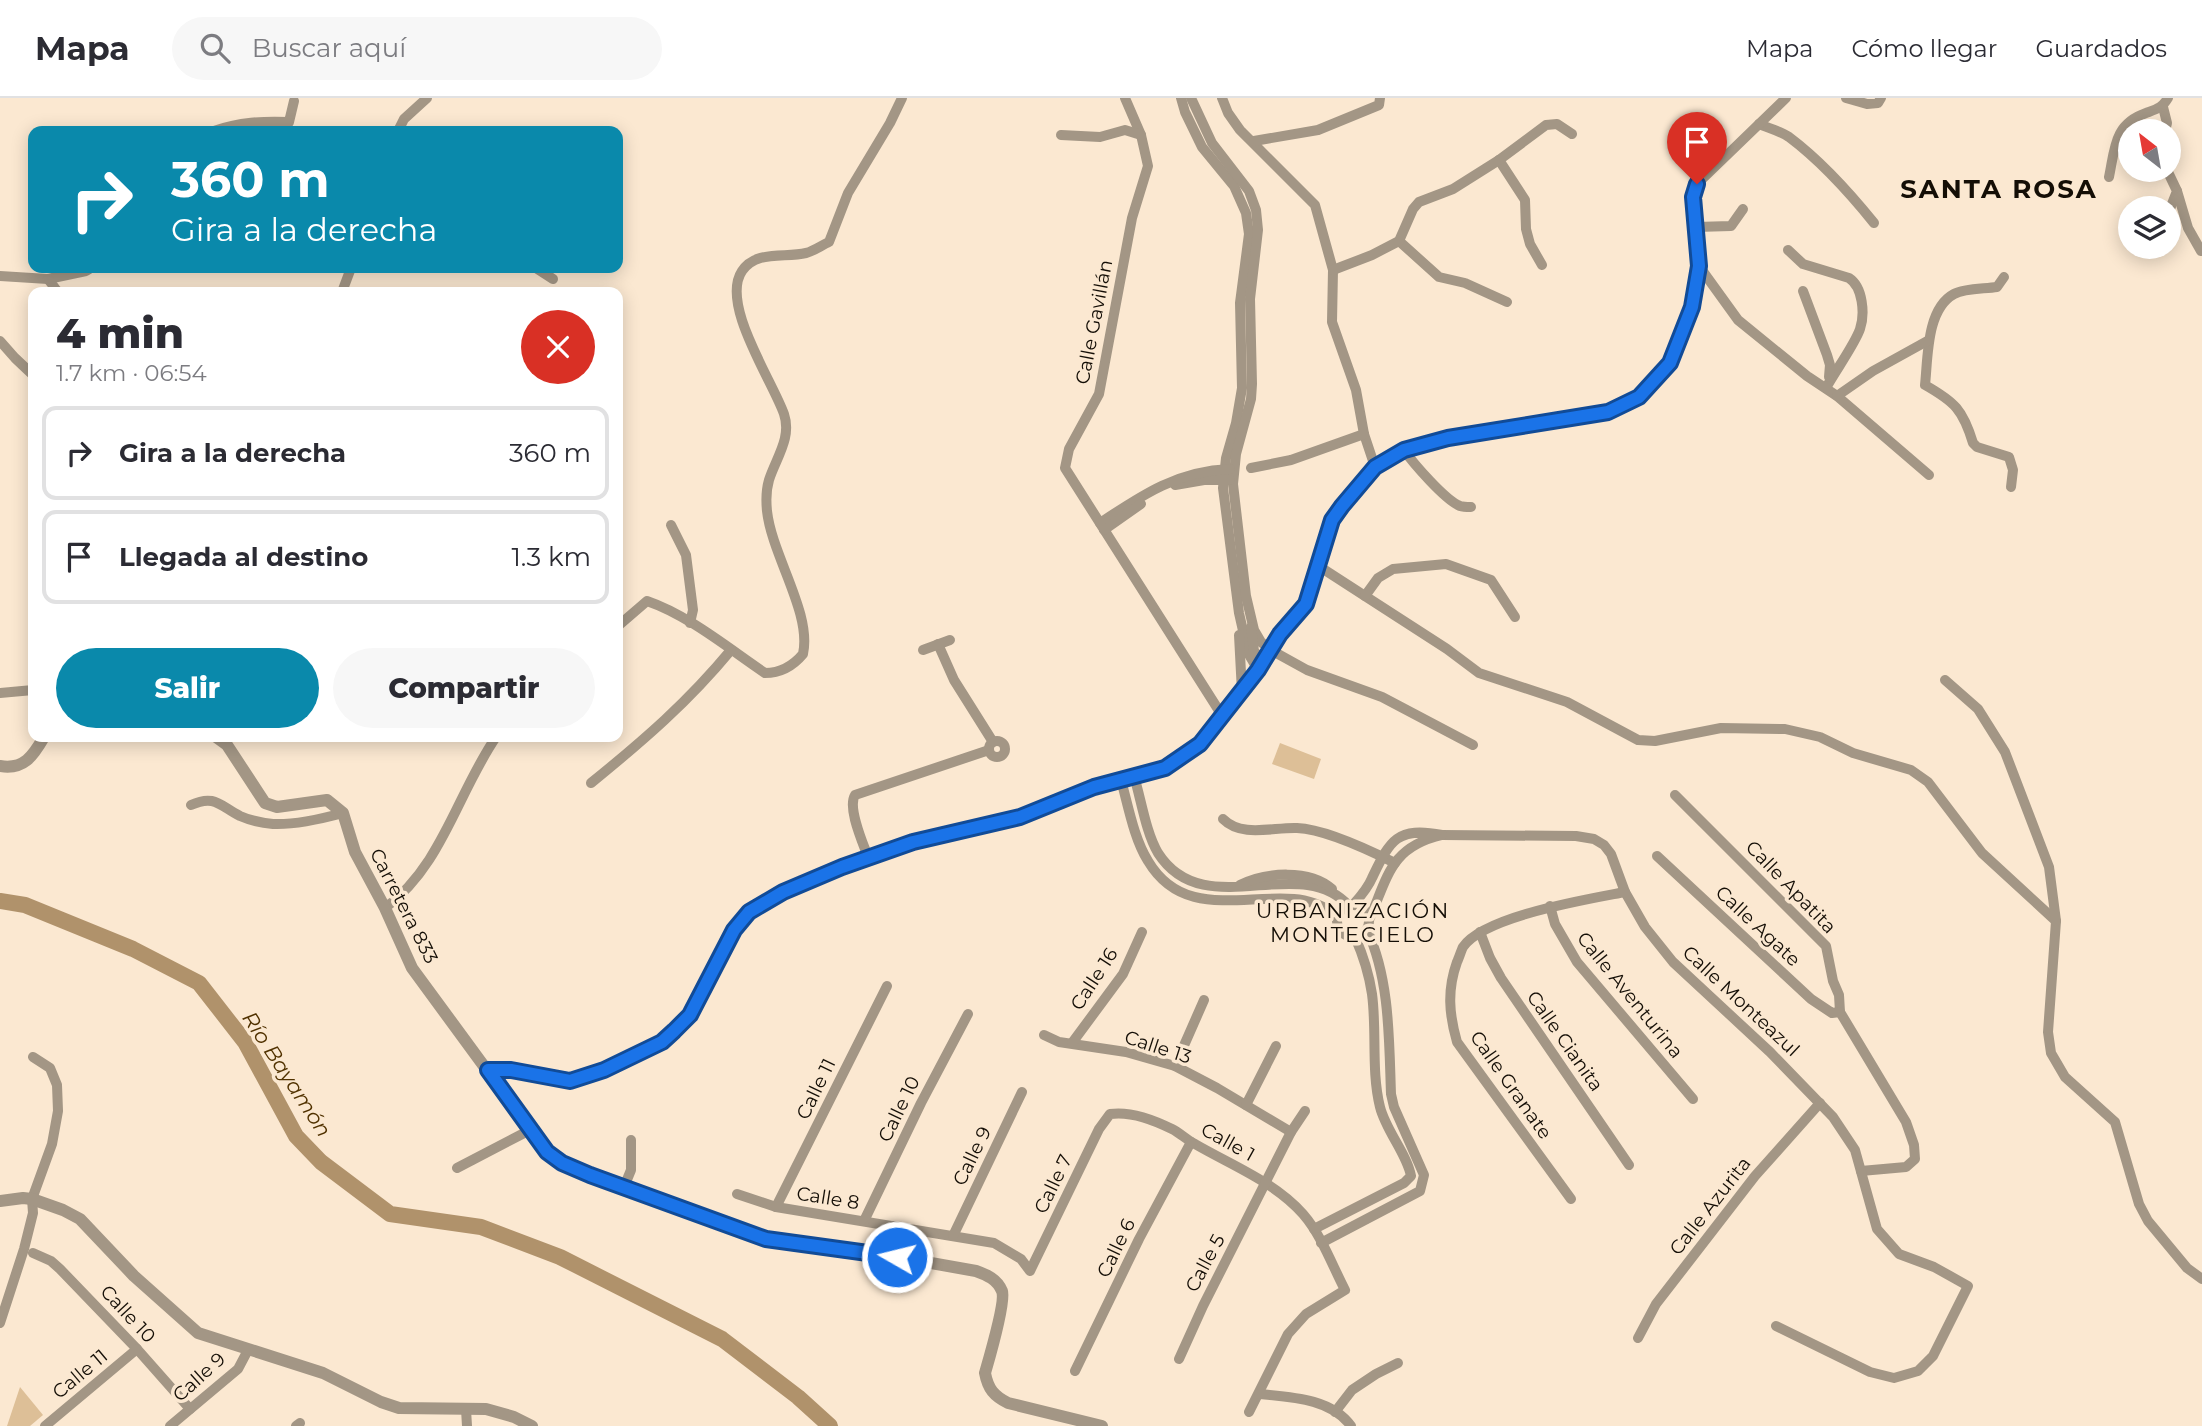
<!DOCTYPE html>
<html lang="es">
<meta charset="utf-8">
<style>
body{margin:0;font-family:Montserrat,sans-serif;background:#f7f7f7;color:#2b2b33;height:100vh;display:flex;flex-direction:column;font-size:26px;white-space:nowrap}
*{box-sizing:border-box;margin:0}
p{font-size:23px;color:#7c7c81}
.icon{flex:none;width:38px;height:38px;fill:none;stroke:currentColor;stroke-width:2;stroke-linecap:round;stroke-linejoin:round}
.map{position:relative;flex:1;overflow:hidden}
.side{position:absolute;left:28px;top:189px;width:595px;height:455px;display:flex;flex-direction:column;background:#fff;border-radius:14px;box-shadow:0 4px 18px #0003}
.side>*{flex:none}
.guide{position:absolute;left:28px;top:28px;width:595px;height:147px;border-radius:14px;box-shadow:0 4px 18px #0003;background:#0a89ab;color:#fff;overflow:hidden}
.needle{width:46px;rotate:329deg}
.buttons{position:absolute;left:2118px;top:21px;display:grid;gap:14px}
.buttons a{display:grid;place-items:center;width:63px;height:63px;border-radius:50%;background:#fff;box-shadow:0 4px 18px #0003;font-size:35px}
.pin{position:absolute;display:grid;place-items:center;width:60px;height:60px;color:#fff;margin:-72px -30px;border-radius:50% 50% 50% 0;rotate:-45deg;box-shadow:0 0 7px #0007}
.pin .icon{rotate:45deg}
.me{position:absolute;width:77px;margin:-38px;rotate:278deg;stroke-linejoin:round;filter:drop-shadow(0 0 5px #0008)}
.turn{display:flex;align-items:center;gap:24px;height:147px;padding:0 28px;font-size:32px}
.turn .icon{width:91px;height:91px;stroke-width:2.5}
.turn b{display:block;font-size:49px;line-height:60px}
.round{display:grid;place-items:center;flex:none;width:74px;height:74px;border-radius:37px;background:#f7f7f7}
.head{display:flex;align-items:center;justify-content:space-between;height:119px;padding:0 28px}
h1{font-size:42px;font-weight:800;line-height:52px}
.button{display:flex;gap:14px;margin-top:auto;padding:14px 28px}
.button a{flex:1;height:80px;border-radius:42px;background:#0a89ab;color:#fff;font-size:28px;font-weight:800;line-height:80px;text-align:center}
.button a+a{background:#f7f7f7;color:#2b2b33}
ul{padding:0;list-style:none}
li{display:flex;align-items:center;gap:21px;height:94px;margin:0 14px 10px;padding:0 14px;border:4px solid #e1e1e2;border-radius:14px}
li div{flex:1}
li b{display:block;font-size:26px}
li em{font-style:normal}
header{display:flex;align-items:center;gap:42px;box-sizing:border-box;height:98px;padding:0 35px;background:#fff;border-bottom:2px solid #e1e1e2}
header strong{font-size:33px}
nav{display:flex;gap:38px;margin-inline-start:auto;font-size:24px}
.search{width:490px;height:63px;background:#f7f7f7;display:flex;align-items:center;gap:18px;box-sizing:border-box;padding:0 24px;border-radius:38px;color:#7c7c81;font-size:26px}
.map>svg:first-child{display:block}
.green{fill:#ddbf97}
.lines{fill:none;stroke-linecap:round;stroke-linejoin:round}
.river{stroke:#b0926b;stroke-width:16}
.minor{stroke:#a39685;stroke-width:10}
.tertiary{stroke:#a39685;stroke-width:12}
.route-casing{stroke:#114b97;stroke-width:18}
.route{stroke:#1a73e8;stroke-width:12}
.labels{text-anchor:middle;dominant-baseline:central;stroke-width:7;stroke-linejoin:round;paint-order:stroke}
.street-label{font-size:19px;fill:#140e06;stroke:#fbe8d1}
.neighbourhood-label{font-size:21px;letter-spacing:2px;fill:#140e06;stroke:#fbe8d1}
.water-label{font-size:21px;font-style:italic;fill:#513200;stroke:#fbe8d1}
.district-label{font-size:26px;font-weight:bold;letter-spacing:2px;fill:#140e06;stroke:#fbe8d1}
</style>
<header>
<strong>Mapa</strong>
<div class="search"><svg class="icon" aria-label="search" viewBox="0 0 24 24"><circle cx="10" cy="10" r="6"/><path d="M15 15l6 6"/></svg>Buscar aquí</div>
<nav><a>Mapa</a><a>Cómo llegar</a><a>Guardados</a></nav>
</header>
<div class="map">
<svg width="2202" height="1328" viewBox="0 0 2202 1328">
<rect width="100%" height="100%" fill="#fbe8d1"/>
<g class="green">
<path d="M1280,645L1321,661L1314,681L1272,666Z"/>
<path d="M20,1289L43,1317L30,1328H7Z"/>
</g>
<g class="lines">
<path class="river" d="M0,803L25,807L133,851L199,885L245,944L296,1038L321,1064L390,1116L481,1129L560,1159L722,1241L798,1299L830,1328"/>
<g class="minor">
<path d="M1125,0L1141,37L1148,68L1132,120L1099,296L1069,351L1065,370L1223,619"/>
<path d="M1181,0L1185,14L1202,49L1234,88L1246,115L1249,136L1240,205L1242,290L1236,325L1226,360L1223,390L1239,515L1248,555L1258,572"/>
<path d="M1191,0L1212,45L1249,93L1256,112L1258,132L1250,201L1252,286L1251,301L1236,356L1233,386L1246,498L1254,532L1261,544L1271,552L1307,572L1382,599L1473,647"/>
<path d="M1222,0L1228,15L1240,32L1315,107L1333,172L1332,224L1356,292L1364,336L1375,369"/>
<path d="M1846,0L1867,6L1878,5L1881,0"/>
<path d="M2163,9L2167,25L2165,33"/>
<path d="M1759,26C1768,30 1780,33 1789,39C1821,63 1849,94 1874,125"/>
<path d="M214,33C239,24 263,23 289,24L294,3"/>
<path d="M398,33L404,21L427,0"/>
<path d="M1061,37L1100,39L1125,32L1141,37"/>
<path d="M1254,43L1318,32L1379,7L1380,0"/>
<path d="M1499,62L1525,102L1526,131L1530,146L1542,167"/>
<path d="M2167,72L2177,93L2168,116"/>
<path d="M2109,79C2115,50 2114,26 2146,15C2157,11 2162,10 2168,0"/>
<path d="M2177,93L2188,130L2201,153"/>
<path d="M1696,129L1731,128L1743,111"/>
<path d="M1399,143L1439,179L1465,185L1507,204"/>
<path d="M1788,152L1803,166L1849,180C1863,189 1865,216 1860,231C1855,246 1834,275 1826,290"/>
<path d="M2141,152L2143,149"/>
<path d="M1699,168L1738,222L1807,278L1837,298L1929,377"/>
<path d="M536,170L553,181"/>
<path d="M1333,172L1372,157L1399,143L1413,111L1419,104L1453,91L1499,62L1546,27L1557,26L1572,36"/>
<path d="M0,178L48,181L86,173L91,170"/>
<path d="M2004,179L1997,189C1984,191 1965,190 1954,196C1926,211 1928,261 1925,287C1955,304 1963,312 1973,345L1977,349L2009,359L2013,372L2011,389"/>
<path d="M48,181L58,194"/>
<path d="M1803,193L1827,257L1830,267L1829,279"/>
<path d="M342,194L351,170"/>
<path d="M0,243L15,260L33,277"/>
<path d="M1837,298L1873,273L1929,242"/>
<path d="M1404,352C1413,365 1445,402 1460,408C1463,409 1468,409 1471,409"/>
<path d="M1251,370L1291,362L1364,336"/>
<path d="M1175,387L1204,382H1230"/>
<path d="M1100,425C1142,397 1177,373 1230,371"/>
<path d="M671,427L686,457L693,512L690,525"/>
<path d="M1104,432L1141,406"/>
<path d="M1317,467L1447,551L1479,575L1567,604L1638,642L1655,643L1721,630L1785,631L1820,639L1853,655L1911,672L1928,684L1982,755L2056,823L2048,934L2051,955L2065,979L2115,1024L2139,1106L2148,1123L2187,1170L2202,1181"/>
<path d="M1365,498L1378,480L1393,471L1446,466L1491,482L1515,519"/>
<path d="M618,528L647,503C688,517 728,550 765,575C781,575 793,568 803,556C812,515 772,458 767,413C766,403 766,392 769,382C776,360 792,340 784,316C772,282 720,206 742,173C756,152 784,160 806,155C814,153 822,147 829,144L848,95L890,25L902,0"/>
<path d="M1251,529L1254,553L1264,564"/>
<path d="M1239,537L1242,594"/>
<path d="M938,546L954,582L993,644"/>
<path d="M923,552L950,542"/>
<path d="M1945,582L1978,611L2005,654L2049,769L2056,823"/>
<path d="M0,595L33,592"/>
<circle cx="997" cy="651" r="8"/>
<path d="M1134,678C1141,701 1146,735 1158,755C1204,827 1299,753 1349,808"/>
<path d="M1121,682C1128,707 1134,741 1148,763C1182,820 1239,797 1294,801C1310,802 1325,809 1338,817"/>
<path d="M591,685C644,642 688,604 731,552"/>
<path d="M1675,697L1826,848L1833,883L1839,897L1840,914L1906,1024L1914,1047L1915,1061L1906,1069L1861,1073"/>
<path d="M191,707C215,696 220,708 240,718C249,722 263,725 273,726C296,727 321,721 343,715"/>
<path d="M1223,721C1242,740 1273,729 1297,730C1325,731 1369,752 1395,765"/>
<path d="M1442,737L1576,738L1594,741L1604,747L1611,756L1625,794L1645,829L1673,864L1770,954L1833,1019L1855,1052L1877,1131L1899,1156L1934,1169L1968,1188L1933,1258L1918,1273L1894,1280L1870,1274L1776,1228"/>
<path d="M1657,758L1811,901L1832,915L1840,914"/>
<path d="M868,759C863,745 847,710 855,697L989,652"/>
<path d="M1240,787C1265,774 1310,771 1332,791"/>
<path d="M1353,807C1360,799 1368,790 1372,780C1390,743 1396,728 1442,737C1390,749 1388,779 1369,822"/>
<circle cx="1353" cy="823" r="16"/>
<path d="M1550,808L1555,826L1577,864L1693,1001"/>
<path d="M385,810C442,768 457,696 496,639"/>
<path d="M1480,834L1490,860L1501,880L1629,1067"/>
<path d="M1044,937L1059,944L1126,954L1175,968L1217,990L1291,1034"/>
<path d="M1072,945L1123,876L1142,834"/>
<path d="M1175,968L1204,902"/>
<path d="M488,972H511L570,983L604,972L662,944L674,933L690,917L734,832L749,814L783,794L816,779L913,744L1020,719L1094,689L1165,670L1200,647L1258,572L1280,536L1306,506L1332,423L1342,408L1375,369L1404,352L1448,340L1608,314L1639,299L1670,265L1692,210L1699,168L1693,99L1697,86L1786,0"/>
<path d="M1246,1007L1276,948"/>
<path d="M457,1070L530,1032"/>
<path d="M624,1089L631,1072V1042"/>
<path d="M737,1096L776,1109L994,1145L1021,1161L1030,1173L1099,1031L1110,1016C1130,1013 1154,1022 1172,1031C1180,1035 1187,1042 1195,1046C1231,1067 1275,1084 1303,1116C1322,1138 1332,1167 1345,1192L1306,1216L1288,1236L1249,1314"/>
<path d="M1571,1101L1457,944C1449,916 1447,892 1457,864C1459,860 1461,853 1463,849C1484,818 1589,801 1625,794"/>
<path d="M776,1109L887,888"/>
<path d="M864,1123L921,1005L968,916"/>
<path d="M1314,1131L1404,1085L1411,1078C1407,1056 1386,1033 1380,1009C1371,973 1377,933 1372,896C1369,876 1363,857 1355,839"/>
<path d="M953,1138L1022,994"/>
<path d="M1321,1145L1420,1093L1424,1077L1394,1009L1391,996C1389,942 1390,881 1367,832"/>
<path d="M33,1155L51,1163L60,1171L137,1251L190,1311"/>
<path d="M0,1225L24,1151L33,1115L32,1101L52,1046L58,1013L57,987L50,970L33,959"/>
<path d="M1638,1240L1656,1206L1755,1078L1820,1005"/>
<path d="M1179,1261L1203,1208L1291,1034L1305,1013"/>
<path d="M1075,1273L1139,1141L1191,1044"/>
<path d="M1259,1296C1290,1299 1331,1300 1351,1328"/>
<path d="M466,1311L467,1328"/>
<path d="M1335,1314L1352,1292L1376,1276L1398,1265"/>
<path d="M45,1328L137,1251"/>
<path d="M170,1328L238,1271L248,1252"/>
<path d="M296,1328L300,1325"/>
</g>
<g class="tertiary">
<path d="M216,639L227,647L265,705L277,709L327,702L343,715L355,754L385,810L412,870L547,1054L562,1065L590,1077L766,1141L897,1159L976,1173C987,1177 997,1181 1002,1193C1006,1203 989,1261 985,1275C988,1291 994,1298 1008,1305L1102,1328"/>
<path d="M0,668C24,672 33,658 44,639"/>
<path d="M0,1103L23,1100L32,1101L63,1112L80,1121L134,1178L198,1235L323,1275L381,1304L399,1310L486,1311L514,1319L532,1328"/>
</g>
</g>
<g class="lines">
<g class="route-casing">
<path id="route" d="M897,1159L766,1141L590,1077L562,1065L547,1054L488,972H511L570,983L604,972L662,944L674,933L690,917L734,832L749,814L783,794L842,769L913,744L1020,719L1094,689L1165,670L1200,646L1258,572L1280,536L1306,506L1332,422L1342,408L1375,369L1404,352L1448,340L1608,314L1639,299L1670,265L1692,209L1699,168L1693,99L1697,86"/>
</g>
<use href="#route" class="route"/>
</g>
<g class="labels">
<g class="street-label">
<text transform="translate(1094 224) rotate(-79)">Calle Gavillán</text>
<text transform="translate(1791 789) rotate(46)">Calle Apatita</text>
<text transform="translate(404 808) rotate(63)">Carretera 833</text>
<text transform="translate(1758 828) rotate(43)">Calle Agate</text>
<text transform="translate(1094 881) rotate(-57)">Calle 16</text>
<text transform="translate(1630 897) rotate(51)">Calle Aventurina</text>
<text transform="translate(1741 903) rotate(43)">Calle Monteazul</text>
<text transform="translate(1565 943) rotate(55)">Calle Cianita</text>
<text transform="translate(1158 949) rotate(18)">Calle 13</text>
<text transform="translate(1511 987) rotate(55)">Calle Granate</text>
<text transform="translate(816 991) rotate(-64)">Calle 11</text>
<text transform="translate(899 1011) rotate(-64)">Calle 10</text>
<text transform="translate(1228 1044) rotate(29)">Calle 1</text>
<text transform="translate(972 1058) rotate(-64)">Calle 9</text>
<text transform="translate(1053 1086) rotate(-64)">Calle 7</text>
<text transform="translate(828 1100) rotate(9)">Calle 8</text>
<text transform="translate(1710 1108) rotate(-52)">Calle Azurita</text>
<text transform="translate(1116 1150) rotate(-64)">Calle 6</text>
<text transform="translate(1205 1165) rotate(-62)">Calle 5</text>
<text transform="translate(128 1216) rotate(47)">Calle 10</text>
<text transform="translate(80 1276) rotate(-40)">Calle 11</text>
<text transform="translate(199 1279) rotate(-42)">Calle 9</text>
</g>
<g class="neighbourhood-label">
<text x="1353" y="812">URBANIZACIÓN<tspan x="1353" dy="24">MONTECIELO</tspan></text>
</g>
<g class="water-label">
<text transform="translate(287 976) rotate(57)">Río Bayamón</text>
</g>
<g class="district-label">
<text x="1999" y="91">SANTA ROSA</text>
</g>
</g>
</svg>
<div class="buttons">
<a><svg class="needle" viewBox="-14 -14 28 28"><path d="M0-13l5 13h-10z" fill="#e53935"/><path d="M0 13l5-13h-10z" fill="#7c7c81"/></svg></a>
<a><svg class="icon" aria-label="layers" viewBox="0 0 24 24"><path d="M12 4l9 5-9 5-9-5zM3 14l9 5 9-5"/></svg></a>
</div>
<div class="pin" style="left:1697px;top:86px;background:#d93025"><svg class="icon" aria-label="arrive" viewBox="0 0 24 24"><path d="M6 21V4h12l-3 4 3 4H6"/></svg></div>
<svg class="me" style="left:897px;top:1159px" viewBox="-20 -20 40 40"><circle r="17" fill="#1a73e8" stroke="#fff" stroke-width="3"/><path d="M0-11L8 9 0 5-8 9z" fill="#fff"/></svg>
<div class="guide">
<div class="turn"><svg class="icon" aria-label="right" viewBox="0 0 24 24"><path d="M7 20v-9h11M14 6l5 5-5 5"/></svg><div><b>360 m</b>Gira a la derecha</div></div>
</div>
<section class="side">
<div class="head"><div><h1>4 min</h1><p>1.7 km · 06:54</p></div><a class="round" style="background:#d93025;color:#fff"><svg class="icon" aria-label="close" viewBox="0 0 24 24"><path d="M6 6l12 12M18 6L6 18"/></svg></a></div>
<ul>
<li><svg class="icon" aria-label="right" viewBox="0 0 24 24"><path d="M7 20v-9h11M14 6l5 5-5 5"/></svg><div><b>Gira a la derecha</b></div><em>360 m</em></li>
<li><svg class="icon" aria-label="arrive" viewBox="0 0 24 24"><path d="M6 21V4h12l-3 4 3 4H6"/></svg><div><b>Llegada al destino</b></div><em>1.3 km</em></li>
</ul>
<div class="button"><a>Salir</a><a>Compartir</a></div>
</section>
</div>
